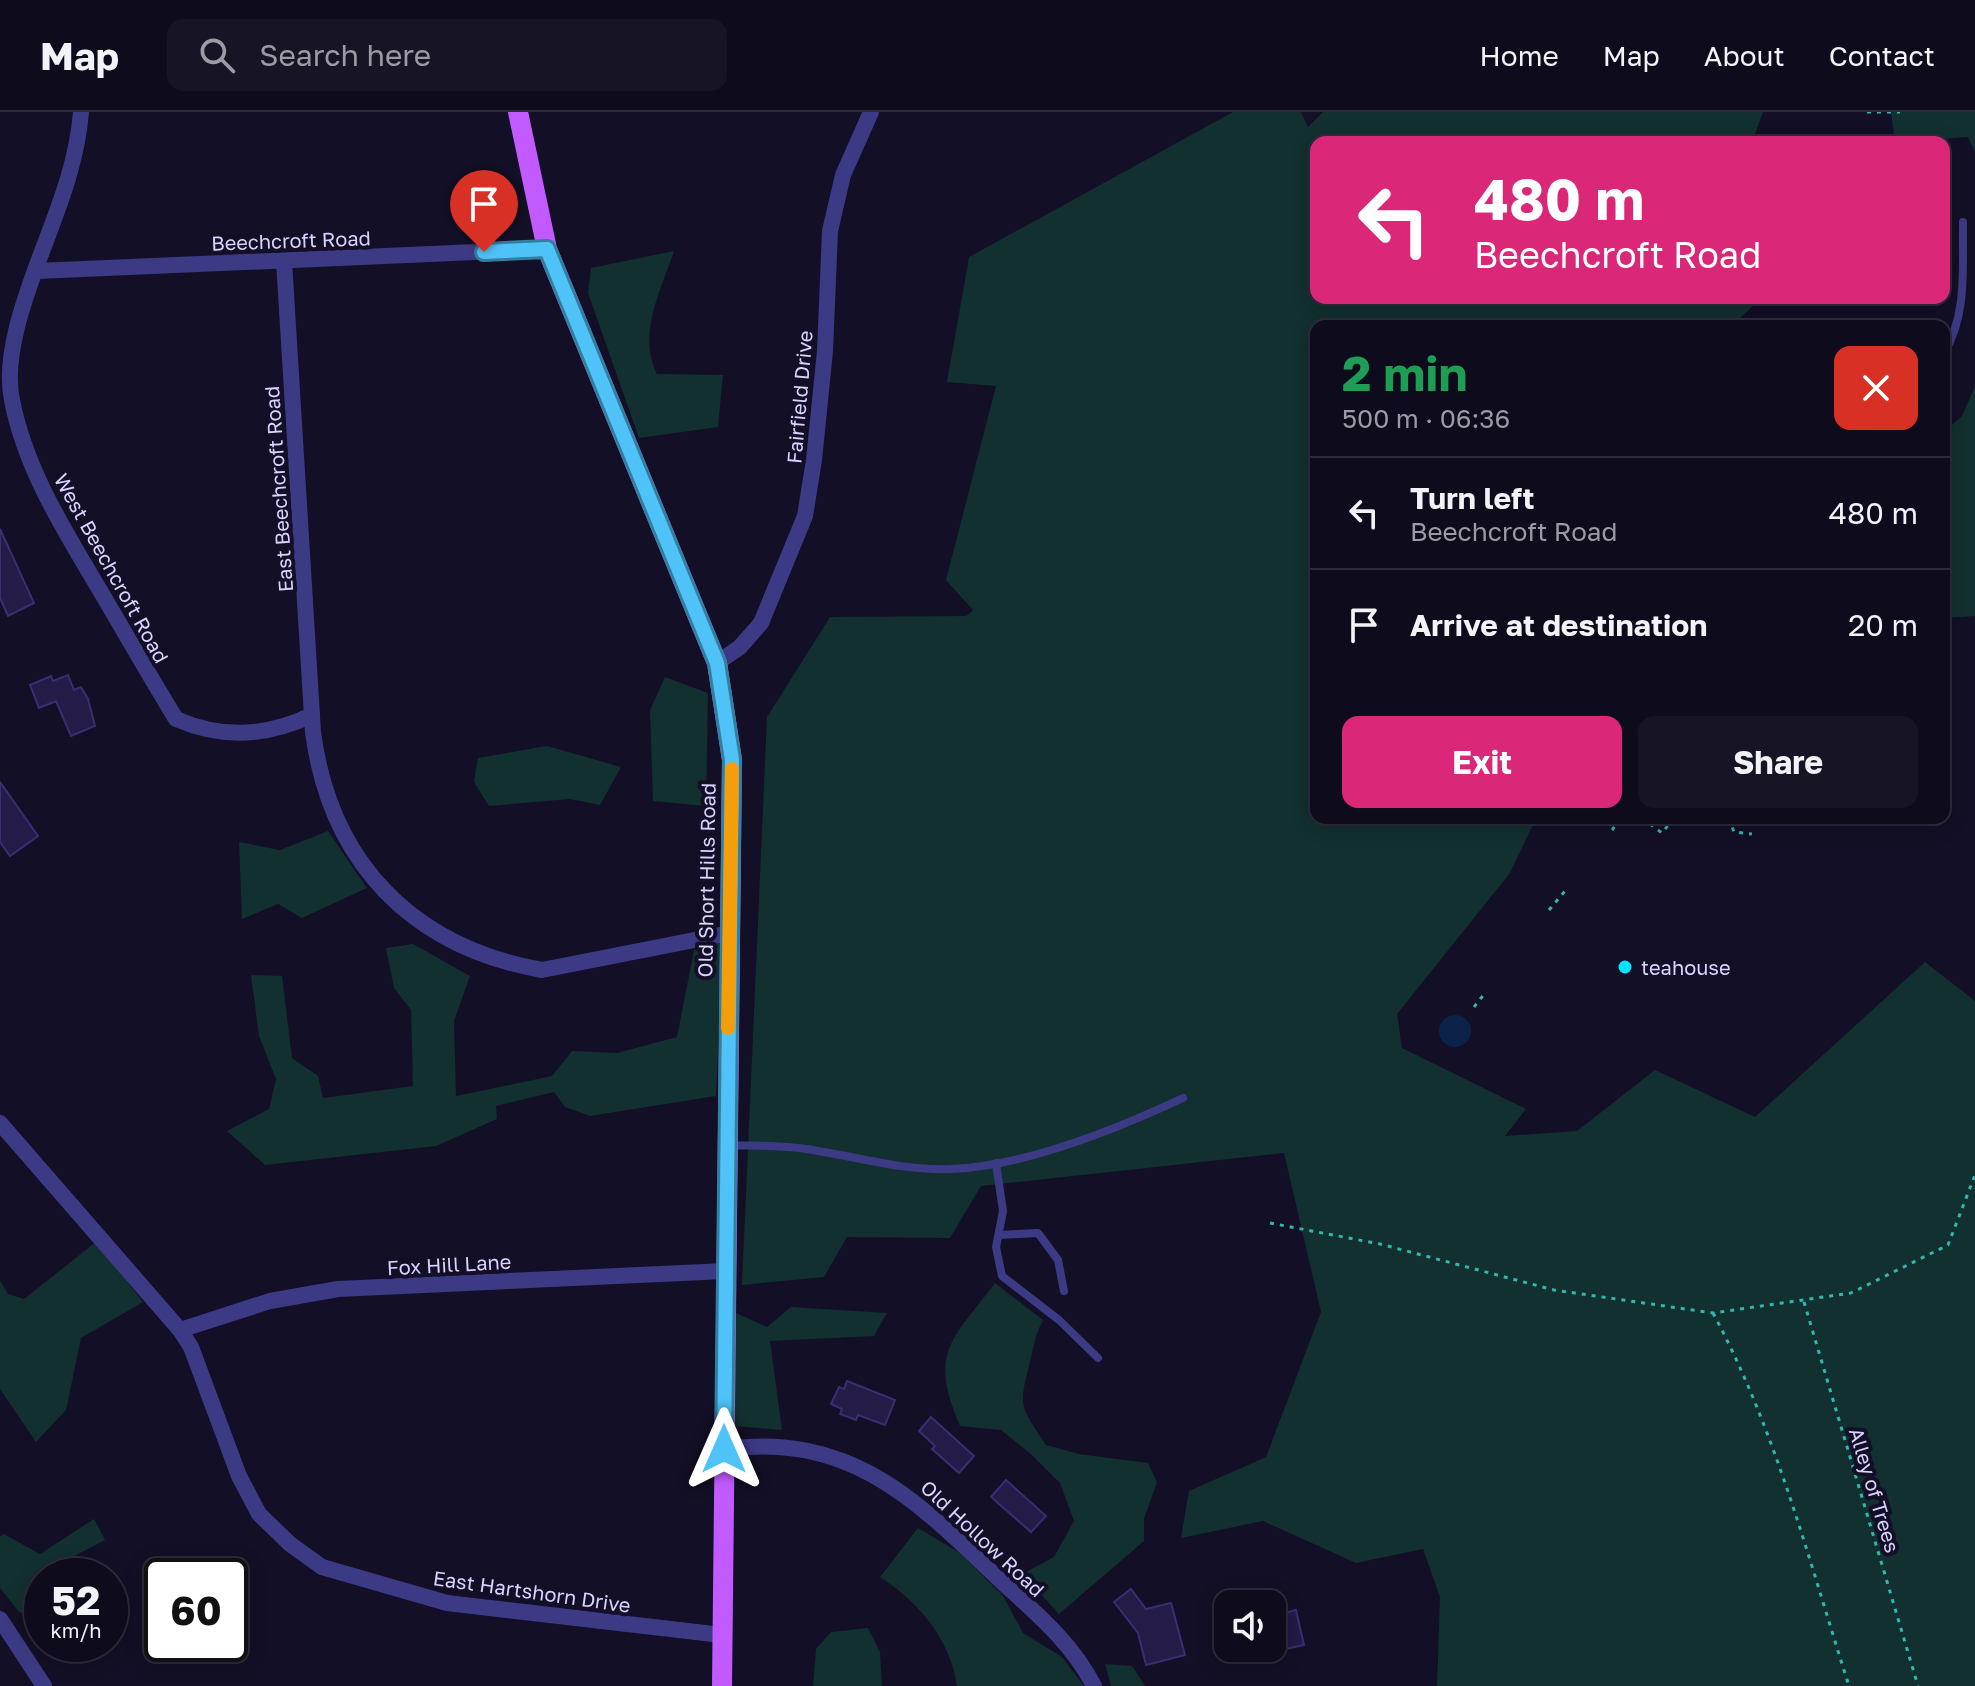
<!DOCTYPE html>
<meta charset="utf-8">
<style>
body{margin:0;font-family:"Golos Text",sans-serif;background:#171425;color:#f1f3f6;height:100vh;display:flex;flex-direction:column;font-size:30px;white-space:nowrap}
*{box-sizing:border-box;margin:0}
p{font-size:26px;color:#9b9ba3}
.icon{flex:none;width:44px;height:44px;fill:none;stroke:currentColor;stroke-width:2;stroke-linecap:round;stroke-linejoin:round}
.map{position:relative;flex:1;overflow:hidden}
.sheet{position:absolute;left:1310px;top:208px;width:640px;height:504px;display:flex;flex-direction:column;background:#0e0b1c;border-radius:16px;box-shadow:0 4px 20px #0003,0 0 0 2px #2e2b3b}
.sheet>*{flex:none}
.top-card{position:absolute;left:1310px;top:24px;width:640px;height:168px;border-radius:16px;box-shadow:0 4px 20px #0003,0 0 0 2px #2e2b3b;background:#db2777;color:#fff;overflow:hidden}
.fabs{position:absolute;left:1214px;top:1478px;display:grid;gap:16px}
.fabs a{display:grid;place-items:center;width:72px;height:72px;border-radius:16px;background:#0e0b1c;box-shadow:0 4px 20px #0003,0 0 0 2px #2e2b3b;font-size:40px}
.speed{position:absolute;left:24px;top:1446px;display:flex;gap:16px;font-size:40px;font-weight:700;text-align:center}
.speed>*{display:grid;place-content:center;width:104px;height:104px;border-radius:50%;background:#0e0b1c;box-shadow:0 4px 20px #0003,0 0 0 2px #2e2b3b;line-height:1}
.speed small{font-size:20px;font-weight:400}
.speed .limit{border:4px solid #111;border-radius:12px;background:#fff;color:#111}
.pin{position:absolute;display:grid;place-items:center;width:68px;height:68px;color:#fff;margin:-82px -34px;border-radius:50% 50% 50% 0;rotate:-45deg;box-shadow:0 0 8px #0007}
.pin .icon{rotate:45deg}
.me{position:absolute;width:88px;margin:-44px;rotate:0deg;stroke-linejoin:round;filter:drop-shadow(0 0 6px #0008)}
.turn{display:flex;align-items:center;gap:28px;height:168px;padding:0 32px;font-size:36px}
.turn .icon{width:104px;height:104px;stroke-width:2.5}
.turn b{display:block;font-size:56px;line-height:68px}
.round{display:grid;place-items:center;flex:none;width:84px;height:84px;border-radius:16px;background:#171425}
.summary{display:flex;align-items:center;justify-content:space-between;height:136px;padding:0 32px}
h1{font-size:48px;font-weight:700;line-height:60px;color:#1e9e55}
.cta{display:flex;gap:16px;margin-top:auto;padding:16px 32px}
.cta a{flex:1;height:92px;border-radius:16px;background:#db2777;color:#fff;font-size:32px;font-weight:700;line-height:92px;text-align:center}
.cta a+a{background:#171425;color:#f1f3f6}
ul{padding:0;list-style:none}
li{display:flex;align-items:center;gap:24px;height:112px;padding:0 32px;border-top:2px solid #2e2b3b}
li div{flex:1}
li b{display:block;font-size:30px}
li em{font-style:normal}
header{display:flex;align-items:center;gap:48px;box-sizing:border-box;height:112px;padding:0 40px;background:#0e0b1c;border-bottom:2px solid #2e2b3b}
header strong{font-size:38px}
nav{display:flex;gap:44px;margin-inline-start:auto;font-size:28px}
.search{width:560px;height:72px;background:#171425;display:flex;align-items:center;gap:20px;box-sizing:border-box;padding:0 28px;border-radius:16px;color:#9b9ba3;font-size:30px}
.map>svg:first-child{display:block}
.green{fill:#12302f}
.water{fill:#0c2248}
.building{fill:#241b47;stroke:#3b2d73;stroke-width:2}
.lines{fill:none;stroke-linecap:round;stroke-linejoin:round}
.path{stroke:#2fb8b0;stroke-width:3;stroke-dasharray:4 6;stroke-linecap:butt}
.service{stroke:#3d3a85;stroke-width:8}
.minor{stroke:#3d3a85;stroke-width:16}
.primary{stroke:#c25bff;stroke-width:20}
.route-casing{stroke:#337fa1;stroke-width:20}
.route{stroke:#4fc3f7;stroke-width:14}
.slow{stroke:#f59e0b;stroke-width:14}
.poi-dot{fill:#00e5ff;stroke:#130f26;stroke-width:3}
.labels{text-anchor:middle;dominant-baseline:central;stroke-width:8;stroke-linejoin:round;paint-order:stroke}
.street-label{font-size:20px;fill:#d9d4ff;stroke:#130f26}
.poi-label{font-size:20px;fill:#d9d4ff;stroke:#130f26;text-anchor:start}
</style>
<header>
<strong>Map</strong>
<div class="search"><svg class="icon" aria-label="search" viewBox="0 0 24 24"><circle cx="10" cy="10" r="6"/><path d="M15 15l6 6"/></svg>Search here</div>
<nav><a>Home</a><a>Map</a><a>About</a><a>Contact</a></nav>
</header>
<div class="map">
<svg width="1975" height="1574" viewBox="0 0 1975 1574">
<rect width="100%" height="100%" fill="#130f26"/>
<g class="green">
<path d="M1233,0H1301L1308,15L1323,0H1763L1752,30H1316V186H1761L1732,214H1316V706H1536L1510,761L1397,902L1402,936L1526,997L1505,1024L1577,1019L1655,958L1755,1005L1925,850L1975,889V1574H1437L1440,1485L1423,1437L1356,1451L1263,1409L1181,1426L1189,1379L1266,1345L1321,1200L1284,1041L981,1074L950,1126L847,1125L824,1165L742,1173L767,605L830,505L966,504L973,498L946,468L996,274L947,270L969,145Z"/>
<path d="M1891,0H1975V40L1968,25L1895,30Z"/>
<path d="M674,139C661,178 637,223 657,262L723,263L718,315L639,326L588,181L591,156Z"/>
<path d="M1975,274V504L1944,506V320L1962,304Z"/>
<path d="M665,565L708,581L706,694L653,689L650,598Z"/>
<path d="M547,634L621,655L600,693L570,687L489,694L474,670L478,646Z"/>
<path d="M328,719L367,776L302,806L278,792L242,807L239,730L280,738Z"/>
<path d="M723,830L716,984L590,1004L565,995L554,980L496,994L497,1007L436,1034L265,1053L227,1019L269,997L276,967L259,924L251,863L282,864L292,946L318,964L323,986L413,974L411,898L394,876L386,836L413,832L470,864L454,909L456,984L552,964L572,939L617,941L677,925L694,838Z"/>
<path d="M96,1130L143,1190L81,1226L66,1298L36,1330L0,1277V1169L8,1182L24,1187Z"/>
<path d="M995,1171L1043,1208C1035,1223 1034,1234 1030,1250C1018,1296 1020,1293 1046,1333L1079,1342L1148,1351L1157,1370L1144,1407V1429L1059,1502L1022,1462L1054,1445L1074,1409L1060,1371L1032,1343L1001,1318L960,1314C928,1240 952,1228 995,1171Z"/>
<path d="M791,1195L887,1201L874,1224L770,1229L782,1318L735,1314L734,1200L767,1215Z"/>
<path d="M94,1407L105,1428L42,1461L35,1497L20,1501L0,1476V1424L4,1422L40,1442Z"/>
<path d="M918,1416L960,1441L1003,1484L1023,1521L1062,1545L1084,1574H957C951,1528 918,1489 880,1465Z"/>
<path d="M868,1516L880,1540L882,1574H813L816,1537L831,1520Z"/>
<path d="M1105,1552L1132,1554L1145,1574H1111Z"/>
</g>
<circle class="water" cx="1455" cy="919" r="16"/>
<g class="building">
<path d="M0,417L34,491L8,504L0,486Z"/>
<path d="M68,563L74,578L81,575L88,587L95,614L71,624L56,589L39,596L30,573L51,564L53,569Z"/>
<path d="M0,670L38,724L10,744L0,730Z"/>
<path d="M847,1269L895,1288L885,1313L858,1303L856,1308L840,1302L842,1297L831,1292L839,1275L844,1277Z"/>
<path d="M931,1305L974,1344L959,1361L932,1337L935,1334L919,1319Z"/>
<path d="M1006,1368L1046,1404L1031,1420L991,1385Z"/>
<path d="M1131,1477L1146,1497L1171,1491L1185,1543L1146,1553L1138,1521L1114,1490Z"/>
<path d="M1296,1498L1304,1533L1272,1540V1518L1278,1516L1275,1503Z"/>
</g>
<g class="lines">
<g class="path">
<path d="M1867,0H1900"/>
<path d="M1642,706L1662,721L1674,706"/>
<path d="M1729,706L1734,720L1752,722"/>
<path d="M1763,706V712"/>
<path d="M1612,718L1621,706"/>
<path d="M1549,798L1565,779"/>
<path d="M1474,895L1485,881"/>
<path d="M1270,1111L1380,1132L1554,1178L1713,1201L1851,1181L1948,1133L1975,1063"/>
<path d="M1804,1190L1918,1574"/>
<path d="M1713,1201C1776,1318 1809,1449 1849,1574"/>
</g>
<g class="service">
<path d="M1944,241C1968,201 1962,155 1963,110"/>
<path d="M727,1033C753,1034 780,1033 806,1037C854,1044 902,1059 951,1057C1024,1054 1117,1017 1183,986"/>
<path d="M996,1051L1003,1099L996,1135L1002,1164L1059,1208L1098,1246"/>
<path d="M999,1123L1038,1121L1058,1148L1064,1179"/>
</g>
<g class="minor">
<path d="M81,0C75,77 35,142 17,215C11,239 7,264 12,288C25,356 63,416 98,475C124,519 149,563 176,607C222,627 266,625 312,603"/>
<path d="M284,149L313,620C330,750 412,835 542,858L730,821"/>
<path d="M37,159L547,137"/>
<path d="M717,551L740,535L761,511L805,404L814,348L825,239L830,119L843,63L871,0"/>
<path d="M0,1011L180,1218L191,1235L239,1364L259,1402L290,1432L322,1455L447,1491L722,1523"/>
<path d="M180,1218L270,1189L338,1177L725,1159"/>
<path d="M724,1337C852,1320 917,1389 1002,1470C1037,1502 1072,1531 1094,1574"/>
<path d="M0,1507L44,1574"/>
</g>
<path class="primary" d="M518,0L547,137L717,551L732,648L722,1574"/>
</g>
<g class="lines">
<g class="route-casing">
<path id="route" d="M484,140L547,137L717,551L732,648L724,1337"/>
</g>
<use href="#route" class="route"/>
<path class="slow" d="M728,916L732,657"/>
</g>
<circle class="poi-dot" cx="1625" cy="855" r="8"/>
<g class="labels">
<g class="street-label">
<text transform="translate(291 128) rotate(-2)">Beechcroft Road</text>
<text transform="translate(799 285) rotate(-85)">Fairfield Drive</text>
<text transform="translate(278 377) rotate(-94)">East Beechcroft Road</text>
<text transform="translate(112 456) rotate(61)">West Beechcroft Road</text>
<text transform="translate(706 768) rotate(-89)">Old Short Hills Road</text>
<text transform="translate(449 1152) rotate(-3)">Fox Hill Lane</text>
<text transform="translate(1875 1378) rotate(73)">Alley of Trees</text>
<text transform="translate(983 1426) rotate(43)">Old Hollow Road</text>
<text transform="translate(532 1479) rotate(8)">East Hartshorn Drive</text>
</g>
<g class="poi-label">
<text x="1641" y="855">teahouse</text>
</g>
</g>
</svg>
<div class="fabs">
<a><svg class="icon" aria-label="sound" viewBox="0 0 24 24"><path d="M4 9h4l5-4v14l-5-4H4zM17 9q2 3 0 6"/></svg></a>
</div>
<div class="speed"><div>52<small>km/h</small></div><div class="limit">60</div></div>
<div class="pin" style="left:484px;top:140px;background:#d93025"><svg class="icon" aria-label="arrive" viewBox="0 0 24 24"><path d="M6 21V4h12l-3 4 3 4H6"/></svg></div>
<svg class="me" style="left:724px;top:1337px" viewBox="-20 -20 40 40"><path d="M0-17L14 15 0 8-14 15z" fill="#4fc3f7" stroke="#fff" stroke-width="4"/></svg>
<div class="top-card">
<div class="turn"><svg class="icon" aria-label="left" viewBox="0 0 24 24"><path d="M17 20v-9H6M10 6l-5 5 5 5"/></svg><div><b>480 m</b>Beechcroft Road</div></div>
</div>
<section class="sheet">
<div class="summary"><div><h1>2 min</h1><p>500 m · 06:36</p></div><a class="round" style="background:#d93025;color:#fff"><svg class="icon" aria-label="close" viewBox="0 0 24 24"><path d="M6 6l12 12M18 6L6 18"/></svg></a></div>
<ul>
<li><svg class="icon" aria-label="left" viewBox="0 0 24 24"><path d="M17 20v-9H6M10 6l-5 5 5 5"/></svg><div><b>Turn left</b><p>Beechcroft Road</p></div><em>480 m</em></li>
<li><svg class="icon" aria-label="arrive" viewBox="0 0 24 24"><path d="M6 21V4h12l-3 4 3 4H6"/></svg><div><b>Arrive at destination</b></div><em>20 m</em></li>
</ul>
<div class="cta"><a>Exit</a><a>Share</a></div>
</section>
</div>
